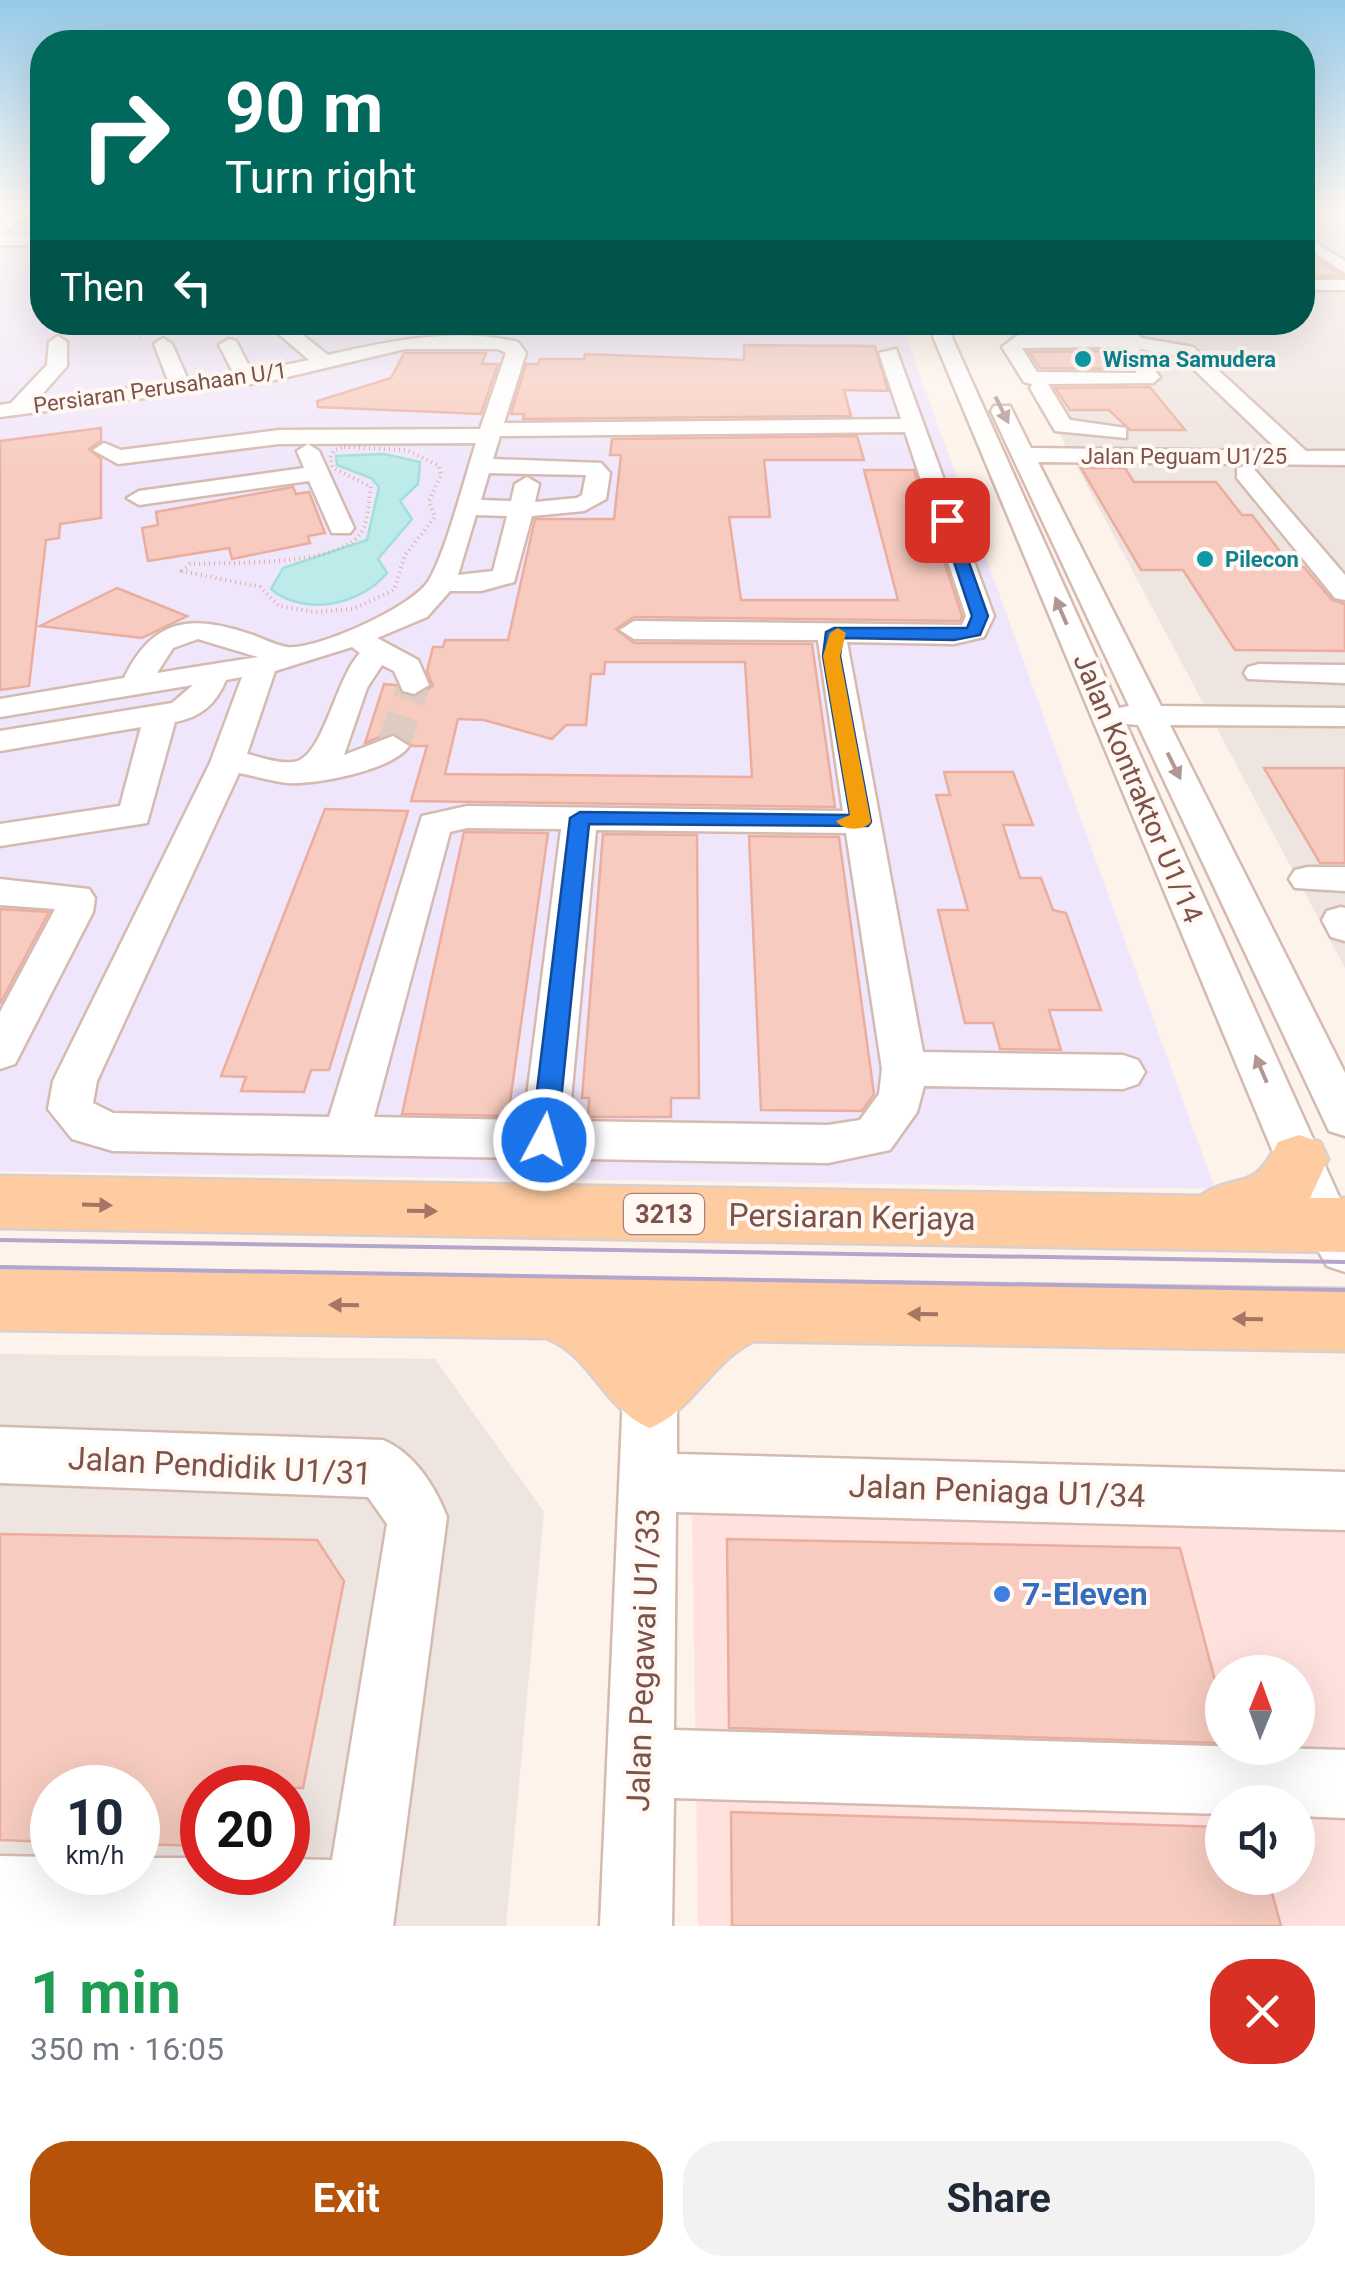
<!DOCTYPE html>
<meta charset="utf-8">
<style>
body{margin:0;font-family:Roboto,sans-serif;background:#f2f2f3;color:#1f2937;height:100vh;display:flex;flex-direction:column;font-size:38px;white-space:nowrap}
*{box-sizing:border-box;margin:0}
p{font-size:32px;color:#747a83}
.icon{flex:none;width:55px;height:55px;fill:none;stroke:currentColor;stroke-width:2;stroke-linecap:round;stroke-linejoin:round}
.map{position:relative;height:1926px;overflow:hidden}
.drawer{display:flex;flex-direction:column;background:#fff;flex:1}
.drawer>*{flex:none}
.top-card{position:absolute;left:30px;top:30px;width:1285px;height:305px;border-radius:40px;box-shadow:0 10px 40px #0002;background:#00695c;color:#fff;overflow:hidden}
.needle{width:65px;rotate:1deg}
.buttons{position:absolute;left:1205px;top:1655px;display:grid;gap:20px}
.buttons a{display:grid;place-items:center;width:110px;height:110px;border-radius:50%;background:#fff;box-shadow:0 10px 40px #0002;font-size:50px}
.speed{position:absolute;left:30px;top:1765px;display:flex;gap:20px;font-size:50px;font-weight:700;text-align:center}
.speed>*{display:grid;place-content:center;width:130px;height:130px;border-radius:50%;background:#fff;box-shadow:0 10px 40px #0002;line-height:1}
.speed small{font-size:25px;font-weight:400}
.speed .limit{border:15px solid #d22;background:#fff;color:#111}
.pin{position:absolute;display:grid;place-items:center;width:85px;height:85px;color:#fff;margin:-42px;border-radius:20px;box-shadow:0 5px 15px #0006}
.me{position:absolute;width:110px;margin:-55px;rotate:6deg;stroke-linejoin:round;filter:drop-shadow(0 0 8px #0008)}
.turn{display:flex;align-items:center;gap:35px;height:210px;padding:0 30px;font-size:45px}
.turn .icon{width:130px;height:130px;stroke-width:2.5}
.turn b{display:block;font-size:70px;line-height:85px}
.then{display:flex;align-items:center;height:95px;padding:0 30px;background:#0003;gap:20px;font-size:38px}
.round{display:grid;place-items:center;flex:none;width:105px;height:105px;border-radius:40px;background:#f2f2f3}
.headline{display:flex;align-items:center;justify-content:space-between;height:170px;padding:0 30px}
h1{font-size:60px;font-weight:700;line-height:75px;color:#1e9e55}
.button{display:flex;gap:20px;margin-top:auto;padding:20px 30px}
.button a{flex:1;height:115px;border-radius:40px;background:#b45309;color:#fff;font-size:40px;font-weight:700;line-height:115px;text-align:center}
.button a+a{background:#f2f2f3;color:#1f2937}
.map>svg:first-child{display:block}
.commercial{fill:#ffe2de;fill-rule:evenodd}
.industrial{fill:#eee4e0;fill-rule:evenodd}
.education{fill:#f0e6fb}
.water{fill:#bcebe9;stroke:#a1dedc;stroke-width:2.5}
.building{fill:#f7cbbf;stroke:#ebad9e;stroke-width:2.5;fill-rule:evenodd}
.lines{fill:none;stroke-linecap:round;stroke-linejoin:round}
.minor-tunnel{stroke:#decbc2;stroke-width:32;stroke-dasharray:32 16;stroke-linecap:butt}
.minor-casing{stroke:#d5bab0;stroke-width:5}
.major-casing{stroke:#dbcfcc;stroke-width:5}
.path-far1{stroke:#ddada1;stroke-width:2.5;stroke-dasharray:1 2.5;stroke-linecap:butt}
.path{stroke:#ddada1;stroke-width:4;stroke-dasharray:1 4;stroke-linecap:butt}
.minor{fill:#fff;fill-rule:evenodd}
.major{fill:#ffcba1;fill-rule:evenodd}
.tram{stroke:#b3a5cc;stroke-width:4}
.oneway{fill:#b19792}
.oneway2{fill:#a47663}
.route{fill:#1a73e8;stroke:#114b97;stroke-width:2.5}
.slow{fill:#f59e0b}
.culture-dot{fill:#0f9aa8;stroke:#fff8f3;stroke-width:4}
.shop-dot{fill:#3f7fe0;stroke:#fff8f3;stroke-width:4}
.labels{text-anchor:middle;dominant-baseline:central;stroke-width:8;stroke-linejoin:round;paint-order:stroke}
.far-culture-label{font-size:22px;font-weight:bold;fill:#0d838f;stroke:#fff8f3;text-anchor:start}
.far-street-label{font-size:22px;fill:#7d5249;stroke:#fff8f3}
.shield{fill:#fff8f3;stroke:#a4847c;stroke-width:2.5}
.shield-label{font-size:25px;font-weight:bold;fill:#7d5249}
.street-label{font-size:28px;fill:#7d5249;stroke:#fff8f3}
.near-street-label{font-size:32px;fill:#7d5249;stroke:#fff8f3}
.near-shop-label{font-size:32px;font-weight:bold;fill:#366cbe;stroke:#fff8f3;text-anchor:start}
</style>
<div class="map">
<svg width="1345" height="1926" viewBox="0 0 1345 1926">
<rect width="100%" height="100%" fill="#fef3ea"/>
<path class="commercial" d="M692,1509L1345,1521V1926H698ZM1222,1672H1298V1748H1222ZM1222,1802H1298V1878H1222Z"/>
<g class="industrial">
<path d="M1303,208H1345V968L1000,323L1302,322Z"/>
<path d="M0,1354L435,1359L544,1512L506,1926H0ZM52,1788H138V1872H52ZM202,1788H288V1872H202Z"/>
</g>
<path class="education" d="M0,208H42V322L901,323L1215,1189L0,1171Z"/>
<path class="water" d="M384,454L420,462L418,484L400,501L412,519L378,559L387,573C361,605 304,617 271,589L283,568L367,540L379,487L371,478L337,465L336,456Z"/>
<g class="building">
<path d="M1302,250L1343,276H1302Z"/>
<path d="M744,345L875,346L888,391L844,390L851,416L523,419L524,414H511L526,364H538L540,359H584L585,354L744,360Z"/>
<path d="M1116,351L1130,369L1040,368L1029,352Z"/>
<path d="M404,353H486L482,364H498L481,414L318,407L317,401L391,378Z"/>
<path d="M1150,387L1185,430H1130L1109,410H1070L1055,388Z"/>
<path d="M101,428V441L89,449L101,459V518L60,524L59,538L46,540L29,686L0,690V441Z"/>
<path d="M857,436L864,460H764L770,517H729L741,600H898L864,470H914L962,616L960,621L634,617L616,629L634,643L812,644L835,807L411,801L427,746H413L392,732L365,743L384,684L396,685L402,695L413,698L433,686L427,671L433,647H443L445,640H508L535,519H614L621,455H610L612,439ZM605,662H745L752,777L445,774L458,719L484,720L552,739L566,725H586L591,674H604Z"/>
<path d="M1081,468H1125L1134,482H1216L1242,515H1252L1292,567H1304L1332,600L1345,604V651L1235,650L1183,570H1141Z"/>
<path d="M293,487L296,494L309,492L325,533L308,536L310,543L232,559L229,548L148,561L142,528L158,525L156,512Z"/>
<path d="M117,588L187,616L142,638L40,626Z"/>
<path d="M1264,768H1345V863H1320Z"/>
<path d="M944,772H1013L1033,825H1003L1020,878H1041L1053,910L1066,913L1101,1010H1049L1061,1050L1000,1049L993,1023H965L938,910H968L936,795H950Z"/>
<path d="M325,809L408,811L329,1070H311L304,1092L241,1091L246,1077L221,1076Z"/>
<path d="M464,832L548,833L508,1116L402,1114Z"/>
<path d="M603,834L697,835L699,1098H671V1117H588L589,1098H582Z"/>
<path d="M749,836L839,837L874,1094L862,1111L761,1110Z"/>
<path d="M0,909L49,912L0,1004Z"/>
<path d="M0,1534L317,1540L344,1581L303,1788H202V1846L138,1844V1788H52V1842L0,1840Z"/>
<path d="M727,1539L1180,1548L1222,1707V1743L729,1728Z"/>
<path d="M731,1812L1222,1827V1878H1268L1281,1926H732Z"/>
</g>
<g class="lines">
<path class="minor-tunnel" d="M393,746L414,685"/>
<g class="minor-casing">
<g id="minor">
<path d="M24,208H41L0,235V223Z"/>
<path d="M1302,208H1345V214L1302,213Z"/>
<path d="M1302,234L1345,261V273L1302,245Z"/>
<rect x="0" y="235" width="42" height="10"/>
<rect x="1302" y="280" width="43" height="10"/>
<path d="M265,322H286L328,355C389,341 455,327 518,342L526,353L504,423L901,419L879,353L896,349L994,616L984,637L954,644L847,642L923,1052L1123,1055L1138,1060L1145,1072L1138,1084L1123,1089L924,1086L917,1112L890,1150L828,1163L113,1151L72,1139L48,1109L53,1081L210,763L242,677L226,680C216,704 201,717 175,722L147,823L0,846V824L120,806L141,727L0,751V731L172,703L193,685L0,717V699L124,678C153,618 191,614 250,634C262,638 275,645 287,647C315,651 415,606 429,580C447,549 464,479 476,443L279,444L118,464L93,450L104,443L121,450L279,430L480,429L506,353L498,349H405L266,382L0,417V405L11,403L47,365L49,342L58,336L67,342V366L37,400L169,383L154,344L163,338L172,344L188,380L234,374L219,345L229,339L236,341L252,372L309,360ZM905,432L966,616L962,625L634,621L620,630L634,639L818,640L843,811L467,806L422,816L329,1117L113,1113L93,1103L97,1081L239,773C255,776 271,781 287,783C316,785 393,770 409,746L393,736L344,755L367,688L382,665L394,671L403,691L414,694L429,685L418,660L377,638L427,617L450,591H481L514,582L532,516L584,511L606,499L610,473L601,463L493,459L500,436ZM489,473L586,475L582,495L577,498L535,502L539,484L527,477L515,484L511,501L481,500ZM476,515L507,516L493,571L458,575ZM198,639L258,657L157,673L173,648ZM352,647L360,653C335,679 323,760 293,762C278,764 261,757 247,754L275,671ZM467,828L561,829L524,1120L374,1117L450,832ZM596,830L846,833L882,1069L879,1094L860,1120L828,1125L569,1121Z"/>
<path d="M927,322H945L1119,708L1129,706L991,411L994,406H1010L1031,448L1279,451L1180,356L1139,349L1160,377L1153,383L1048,384L1070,420L1126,428V438L1055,431L1030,388L1032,384L1024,382L1002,347L1018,335H1120L1112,322H1131L1141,338L1193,347L1306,451H1345V465L1038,462L1161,706L1345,708V726L1170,725L1345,1073V1136L1329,1131L1138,725L1126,724L1345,1210V1272L1327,1266L1303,1224ZM1118,347L1137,373L1037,372L1022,348Z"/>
<path d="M308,444L319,451L354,528L350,533H332L309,481L139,505L127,498L139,491L304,468L297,451Z"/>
<path d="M1245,466L1253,468L1345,575V600L1335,598L1237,478V468Z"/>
<path d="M1259,664L1345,665V683L1248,679L1244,673L1248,667Z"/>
<path d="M1308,867H1345V891L1295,888L1289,879L1295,870Z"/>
<path d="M0,879L89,889L95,898L93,912L15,1064L0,1069V1012L55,909L0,905Z"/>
<path d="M1341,907L1345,908V941L1331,937L1322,920L1327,911Z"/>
<path d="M650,1367L669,1375L677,1394V1454L1345,1472V1530L676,1512L674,1730L1345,1750V1818L1298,1816V1802H1222V1814L674,1798L672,1926H600L623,1394L631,1375Z"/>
<path d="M0,1427L383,1440C414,1453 435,1486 447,1517L393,1926H0V1856L52,1857V1872H138V1858H202V1872H288V1859L332,1860L387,1524L368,1497L0,1483Z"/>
</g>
</g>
<g class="major-casing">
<g id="major">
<path d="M1299,1135L1320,1142L1328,1159L1310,1198H1345V1252L0,1228V1176L1200,1196C1239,1170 1252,1196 1278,1142Z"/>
<path d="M0,1270L1345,1289V1351L753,1341C709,1364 692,1411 650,1428C602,1408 593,1356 546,1338L0,1330Z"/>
</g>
</g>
<path class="path-far1" d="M24,261L42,278"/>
<g class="path">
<path d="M108,322L144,337"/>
<path d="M344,447L407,450L439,466L441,475L429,501L435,517L405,555L394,590L353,609L315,612L279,606L260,587L182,571L190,564C228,562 337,567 360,534C369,522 368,501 371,487L333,468L330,458L334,450Z"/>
</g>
<use href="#minor" class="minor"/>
<use href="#major" class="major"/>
<g class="tram">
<path d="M0,1240L1345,1262"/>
<path d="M0,1267L1345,1290"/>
</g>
</g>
<defs><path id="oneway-solid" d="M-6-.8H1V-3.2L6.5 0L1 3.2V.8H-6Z" transform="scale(2.5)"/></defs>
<g class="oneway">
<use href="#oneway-solid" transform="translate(1002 410) rotate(64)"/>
<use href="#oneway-solid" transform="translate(1061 611) rotate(-113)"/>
<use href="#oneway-solid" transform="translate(1174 766) rotate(64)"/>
<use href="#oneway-solid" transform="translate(1261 1069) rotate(-113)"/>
</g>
<g class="oneway2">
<use href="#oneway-solid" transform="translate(97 1205) rotate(2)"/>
<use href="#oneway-solid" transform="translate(422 1211) rotate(1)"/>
<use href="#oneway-solid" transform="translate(344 1305) rotate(-179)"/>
<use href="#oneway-solid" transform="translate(923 1314) rotate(-179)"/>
<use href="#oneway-solid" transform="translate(1248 1319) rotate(-179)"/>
</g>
<linearGradient id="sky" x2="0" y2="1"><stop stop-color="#96cae8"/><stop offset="0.44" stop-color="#fffaf6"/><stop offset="1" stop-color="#fffaf6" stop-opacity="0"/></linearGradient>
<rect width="1345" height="478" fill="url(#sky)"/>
<path class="route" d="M947,516L954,520L988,616L980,635L954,640L842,638L840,656L871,822L868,826L589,824L557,1140L553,1147H535L531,1140L570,818L580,812L850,815L823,656L826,632L834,628H967L972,616L940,520Z"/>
<path class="slow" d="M838,628L846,633L840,656L871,822C864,831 843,831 836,821L850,815L823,656L830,633Z"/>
<g class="culture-dot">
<circle cx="1083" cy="359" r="10"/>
<circle cx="1205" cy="559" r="10"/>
</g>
<circle class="shop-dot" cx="1002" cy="1594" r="10"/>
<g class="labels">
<g class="far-culture-label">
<text x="1103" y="359">Wisma Samudera</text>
<text x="1225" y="559">Pilecon</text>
</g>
<g class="far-street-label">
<text transform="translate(160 388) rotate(-8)">Persiaran Perusahaan U/1</text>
<text x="1184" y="456">Jalan Peguam U1/25</text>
</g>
<rect class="shield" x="624" y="1194" width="80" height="40" rx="8"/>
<g class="shield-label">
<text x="664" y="1214">3213</text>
</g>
<g class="street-label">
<text transform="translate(1138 788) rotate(67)">Jalan Kontraktor U1/14</text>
</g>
<g class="near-street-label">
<text transform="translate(852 1217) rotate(1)">Persiaran Kerjaya</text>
<text transform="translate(220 1466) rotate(3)">Jalan Pendidik U1/31</text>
<text transform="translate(997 1491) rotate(2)">Jalan Peniaga U1/34</text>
<text transform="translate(643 1660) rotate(-88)">Jalan Pegawai U1/33</text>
</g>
<g class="near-shop-label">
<text x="1022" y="1594">7-Eleven</text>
</g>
</g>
</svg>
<div class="buttons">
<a><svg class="needle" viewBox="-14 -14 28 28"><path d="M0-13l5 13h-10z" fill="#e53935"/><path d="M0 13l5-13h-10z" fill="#747a83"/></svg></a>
<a><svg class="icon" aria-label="sound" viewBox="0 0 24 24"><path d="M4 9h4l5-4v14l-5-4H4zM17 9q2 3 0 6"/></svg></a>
</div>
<div class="speed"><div>10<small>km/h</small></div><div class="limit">20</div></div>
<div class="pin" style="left:947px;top:520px;background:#d93025"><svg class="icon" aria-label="arrive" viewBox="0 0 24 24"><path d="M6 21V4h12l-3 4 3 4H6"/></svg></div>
<svg class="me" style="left:544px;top:1140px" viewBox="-20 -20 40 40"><circle r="17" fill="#1a73e8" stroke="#fff" stroke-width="3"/><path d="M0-11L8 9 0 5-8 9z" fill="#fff"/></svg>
<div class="top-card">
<div class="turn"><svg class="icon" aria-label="right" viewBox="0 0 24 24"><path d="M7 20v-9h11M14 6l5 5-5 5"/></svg><div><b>90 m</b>Turn right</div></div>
<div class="then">Then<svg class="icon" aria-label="left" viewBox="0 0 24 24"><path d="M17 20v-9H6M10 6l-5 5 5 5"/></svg></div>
</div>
</div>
<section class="drawer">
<div class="headline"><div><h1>1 min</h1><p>350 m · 16:05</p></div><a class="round" style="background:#d93025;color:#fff"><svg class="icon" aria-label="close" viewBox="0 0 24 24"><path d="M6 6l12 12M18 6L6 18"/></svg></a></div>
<div class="button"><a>Exit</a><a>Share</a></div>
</section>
